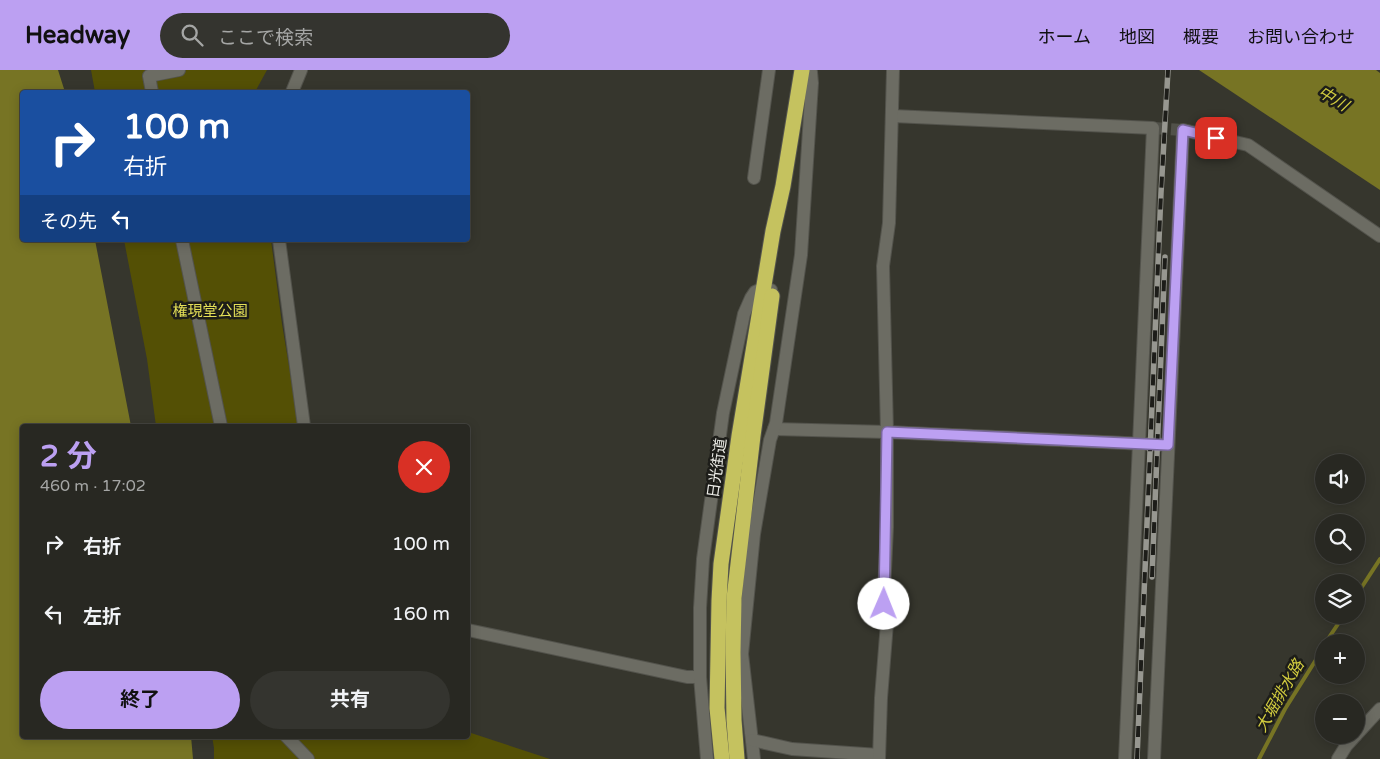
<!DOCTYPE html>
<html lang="ja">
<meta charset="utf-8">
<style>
body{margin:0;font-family:"Varela Round","Noto Sans JP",sans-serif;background:#34342f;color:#f1f3f6;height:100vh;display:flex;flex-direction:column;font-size:19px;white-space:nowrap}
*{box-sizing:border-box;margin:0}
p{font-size:16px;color:#a5a6a5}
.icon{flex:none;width:28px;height:28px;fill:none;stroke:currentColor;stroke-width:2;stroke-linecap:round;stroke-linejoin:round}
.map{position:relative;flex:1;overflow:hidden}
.panel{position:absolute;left:20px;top:354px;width:450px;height:315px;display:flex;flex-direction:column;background:#282822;border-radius:5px;box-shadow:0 2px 12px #0003,0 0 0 1px #444440}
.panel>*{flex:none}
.hud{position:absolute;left:20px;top:20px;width:450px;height:152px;border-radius:5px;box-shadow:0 2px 12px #0003,0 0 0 1px #444440;background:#1a4fa0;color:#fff;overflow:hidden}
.fabs{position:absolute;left:1315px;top:384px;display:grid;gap:10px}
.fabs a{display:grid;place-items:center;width:50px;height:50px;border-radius:50%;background:#282822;box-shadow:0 2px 12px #0003,0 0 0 1px #444440;font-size:25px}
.pin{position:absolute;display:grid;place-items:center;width:42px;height:42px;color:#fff;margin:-21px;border-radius:10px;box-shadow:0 2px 8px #0006}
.me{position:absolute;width:55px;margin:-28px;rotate:1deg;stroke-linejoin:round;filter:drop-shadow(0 0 4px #0008)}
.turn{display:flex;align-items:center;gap:18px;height:105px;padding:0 20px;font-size:22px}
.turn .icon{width:65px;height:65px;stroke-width:2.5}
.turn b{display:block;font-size:35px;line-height:42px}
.then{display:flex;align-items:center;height:48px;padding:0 20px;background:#0003;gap:10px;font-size:19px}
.round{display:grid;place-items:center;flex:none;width:52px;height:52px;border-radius:26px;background:#34342f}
.headline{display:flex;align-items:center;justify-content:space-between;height:85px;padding:0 20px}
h1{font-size:30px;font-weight:700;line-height:38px;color:#bca0f2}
.cta{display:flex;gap:10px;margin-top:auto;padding:10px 20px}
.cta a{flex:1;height:58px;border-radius:30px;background:#bca0f2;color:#111;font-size:20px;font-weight:700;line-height:58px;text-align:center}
.cta a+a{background:#34342f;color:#f1f3f6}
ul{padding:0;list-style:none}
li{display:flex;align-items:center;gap:15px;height:70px;padding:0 20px}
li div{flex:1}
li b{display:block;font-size:19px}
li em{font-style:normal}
header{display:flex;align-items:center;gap:30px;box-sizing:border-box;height:70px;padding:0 25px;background:#bca0f2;color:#111}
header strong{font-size:24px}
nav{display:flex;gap:28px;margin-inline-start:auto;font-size:18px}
.search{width:350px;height:45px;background:#34342f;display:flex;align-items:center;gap:12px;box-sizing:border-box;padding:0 18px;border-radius:28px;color:#a5a6a5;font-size:19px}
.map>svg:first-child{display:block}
.green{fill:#545005}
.water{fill:#777424}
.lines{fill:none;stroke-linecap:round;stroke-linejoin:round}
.stream{stroke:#777424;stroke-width:4}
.minor-tunnel{stroke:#515149;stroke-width:12;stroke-dasharray:12 6;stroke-linecap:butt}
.minor-casing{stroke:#53534c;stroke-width:14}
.highway-casing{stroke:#53534c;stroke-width:17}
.minor{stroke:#6c6c63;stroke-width:12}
.highway{stroke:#c5c25f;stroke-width:15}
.rail-casing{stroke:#979790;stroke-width:5.5}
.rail{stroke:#1d1d19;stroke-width:4;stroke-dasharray:11;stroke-linecap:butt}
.route-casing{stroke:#7a689d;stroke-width:12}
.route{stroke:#bca0f2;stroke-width:9}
.labels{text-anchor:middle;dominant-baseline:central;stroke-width:5;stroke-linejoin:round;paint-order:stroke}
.park-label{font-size:15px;fill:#e4df57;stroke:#1d1d19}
.street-label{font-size:15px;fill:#edede8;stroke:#1d1d19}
.water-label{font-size:16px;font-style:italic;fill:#d1cb3f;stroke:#1d1d19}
</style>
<header>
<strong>Headway</strong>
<div class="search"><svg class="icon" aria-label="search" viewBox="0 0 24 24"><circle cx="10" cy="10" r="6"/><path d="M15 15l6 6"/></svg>ここで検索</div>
<nav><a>ホーム</a><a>地図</a><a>概要</a><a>お問い合わせ</a></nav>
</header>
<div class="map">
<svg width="1380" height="689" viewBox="0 0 1380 689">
<rect width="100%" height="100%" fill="#36362d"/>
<g class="green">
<path d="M91,0H267L255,22H95Z"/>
<path d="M124,170H271L282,254L299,356H156L147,289Z"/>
<path d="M468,662L550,689H214V678L212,666H468Z"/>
</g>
<g class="water">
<path d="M0,0H58L65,22H22V170H95L131,356H22V666H191L193,689H0Z"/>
<path d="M1199,0H1376L1380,3V120Z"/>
</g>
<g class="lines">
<g class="stream">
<path d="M1356,526L1380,489"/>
<path d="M1326,572L1344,545"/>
<path d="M1259,689L1285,639L1324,577"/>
</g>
<path class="minor-tunnel" d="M1153,58L1183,60"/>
<g class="minor-casing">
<g id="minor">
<path d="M152,22L149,6L179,0"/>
<path d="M292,22L301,0"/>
<path d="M893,46L1153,58L1125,689"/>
<path d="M754,108L769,0"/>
<path d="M182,170L221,356"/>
<path d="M279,170L304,356"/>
<path d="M774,359L887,362L1168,375"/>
<path d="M468,560L687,607H700"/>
<path d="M735,583L742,584L754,689"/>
<path d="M742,584L754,464L770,370L776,353L801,185L812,13L811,2L803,0"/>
<path d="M1356,665L1380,639"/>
<path d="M286,666L308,689"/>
<path d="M752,670L792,679L879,685"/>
<path d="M707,689L700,607V538L703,489L723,343L744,244L751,228L755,222L764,218L771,220"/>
<path d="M879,689L881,628L887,553L884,522L887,457V362L883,196L889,153L893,0"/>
<path d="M1154,689L1183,60L1248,75L1380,166"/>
<path d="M1338,689L1346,676L1356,665"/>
</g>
</g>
<g class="highway-casing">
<g id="highway">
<path d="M722,689L717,638L719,531L721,494L739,366L773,161L783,116L802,0"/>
<path d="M737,689L734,650L733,582L734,528L753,366L772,226"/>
</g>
</g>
<use href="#minor" class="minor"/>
<use href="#highway" class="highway"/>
<g class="rail-casing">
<g id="rail">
<path d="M1152,507L1165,187"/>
<path d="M1137,689L1161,123L1168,0"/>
</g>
</g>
<use href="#rail" class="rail"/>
</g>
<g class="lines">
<g class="route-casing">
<path id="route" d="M884,534L887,362L1168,375L1183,60L1216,68"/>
</g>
<use href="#route" class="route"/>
</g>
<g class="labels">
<g class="park-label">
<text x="210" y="241">権現堂公園</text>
</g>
<g class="street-label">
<text transform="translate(717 398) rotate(-82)">日光街道</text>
</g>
<g class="water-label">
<text transform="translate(1333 29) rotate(31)">中川</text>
<text transform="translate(1280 626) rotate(-60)">大堀排水路</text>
</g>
</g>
</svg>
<div class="fabs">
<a><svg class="icon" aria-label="sound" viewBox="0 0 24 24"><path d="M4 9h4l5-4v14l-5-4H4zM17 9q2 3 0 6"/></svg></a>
<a><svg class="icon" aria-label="search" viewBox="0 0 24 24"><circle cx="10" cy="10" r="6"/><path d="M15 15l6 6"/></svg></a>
<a><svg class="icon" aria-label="layers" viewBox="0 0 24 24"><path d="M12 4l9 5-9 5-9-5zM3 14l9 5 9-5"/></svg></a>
<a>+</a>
<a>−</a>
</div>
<div class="pin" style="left:1216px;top:68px;background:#d93025"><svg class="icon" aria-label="arrive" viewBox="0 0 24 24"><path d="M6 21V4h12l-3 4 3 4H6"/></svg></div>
<svg class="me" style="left:884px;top:534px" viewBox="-20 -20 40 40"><circle r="19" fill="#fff"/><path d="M0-13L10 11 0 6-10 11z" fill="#bca0f2"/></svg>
<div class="hud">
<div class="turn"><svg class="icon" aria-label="right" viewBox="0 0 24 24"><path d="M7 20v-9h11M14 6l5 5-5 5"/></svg><div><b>100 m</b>右折</div></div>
<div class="then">その先<svg class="icon" aria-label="left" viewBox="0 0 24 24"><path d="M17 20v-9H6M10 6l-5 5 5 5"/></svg></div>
</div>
<section class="panel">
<div class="headline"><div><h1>2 分</h1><p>460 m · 17:02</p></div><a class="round" style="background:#d93025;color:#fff"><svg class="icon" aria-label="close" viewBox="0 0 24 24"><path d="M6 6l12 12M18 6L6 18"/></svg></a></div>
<ul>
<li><svg class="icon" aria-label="right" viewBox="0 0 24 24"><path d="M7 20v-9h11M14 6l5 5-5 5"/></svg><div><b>右折</b></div><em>100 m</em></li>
<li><svg class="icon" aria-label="left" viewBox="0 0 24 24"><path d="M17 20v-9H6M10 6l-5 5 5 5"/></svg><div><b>左折</b></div><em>160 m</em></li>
</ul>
<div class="cta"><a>終了</a><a>共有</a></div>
</section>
</div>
